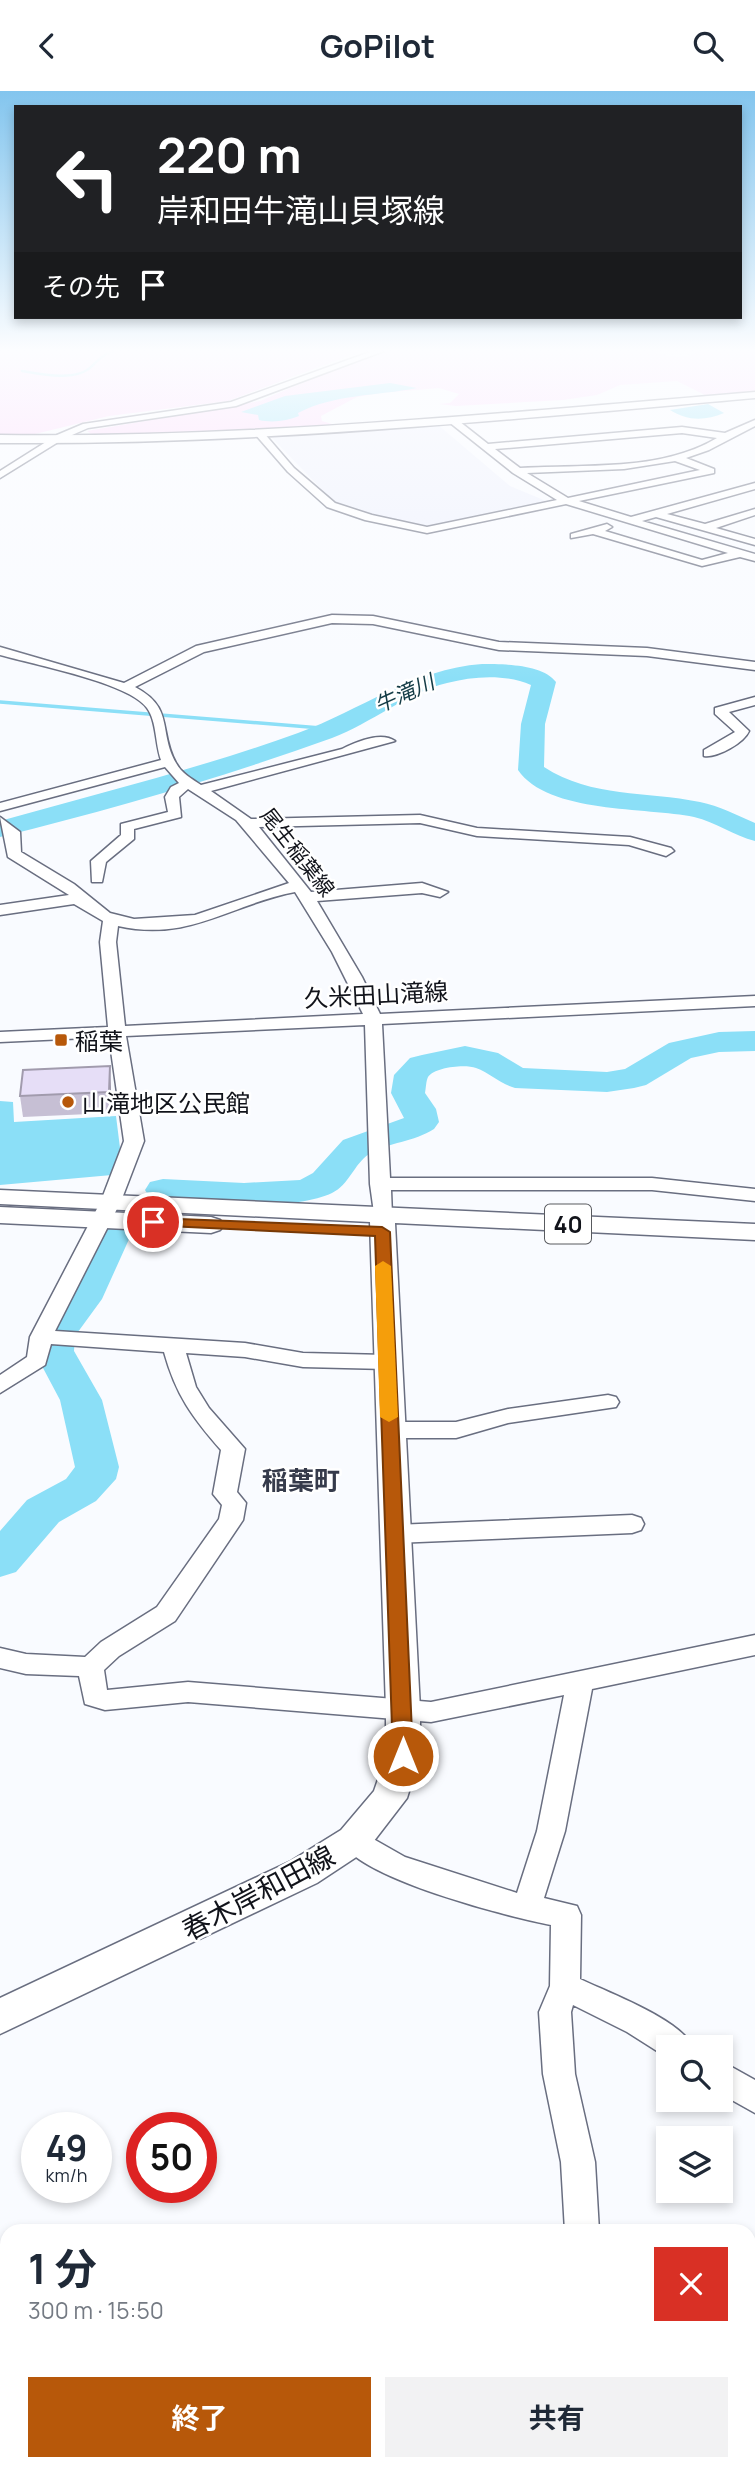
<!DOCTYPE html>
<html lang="ja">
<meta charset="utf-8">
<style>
body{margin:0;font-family:Manrope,"Noto Sans JP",sans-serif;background:#f2f2f3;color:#1f2937;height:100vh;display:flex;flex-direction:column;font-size:26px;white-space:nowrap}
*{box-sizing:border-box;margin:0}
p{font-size:23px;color:#747a83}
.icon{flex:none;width:38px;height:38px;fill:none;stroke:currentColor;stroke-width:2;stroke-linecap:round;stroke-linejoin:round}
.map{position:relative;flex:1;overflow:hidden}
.sheet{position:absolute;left:0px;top:2133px;width:756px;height:247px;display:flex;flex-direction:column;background:#fff;border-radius:21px 21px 0 0;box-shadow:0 4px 10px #0003}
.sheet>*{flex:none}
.top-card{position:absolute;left:14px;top:14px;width:728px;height:214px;border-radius:0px;box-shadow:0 4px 10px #0003;background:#202124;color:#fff;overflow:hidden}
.controls{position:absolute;left:656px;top:1944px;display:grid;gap:14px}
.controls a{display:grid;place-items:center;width:77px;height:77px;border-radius:0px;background:#fff;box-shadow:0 4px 10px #0003;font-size:35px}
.speed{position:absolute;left:21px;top:2021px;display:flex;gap:14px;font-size:35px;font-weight:700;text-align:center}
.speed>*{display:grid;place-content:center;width:91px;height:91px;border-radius:50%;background:#fff;box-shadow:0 4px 10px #0003;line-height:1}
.speed small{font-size:18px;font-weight:400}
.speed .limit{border:10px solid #d22;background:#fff;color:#111}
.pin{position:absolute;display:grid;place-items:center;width:60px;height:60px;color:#fff;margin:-30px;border:4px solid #fff;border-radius:50%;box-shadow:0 2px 7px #0007}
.me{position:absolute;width:77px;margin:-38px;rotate:0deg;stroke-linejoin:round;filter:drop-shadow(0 0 5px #0008)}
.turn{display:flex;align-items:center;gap:24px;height:147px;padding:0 28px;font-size:32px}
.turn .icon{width:91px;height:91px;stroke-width:2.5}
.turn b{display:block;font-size:49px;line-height:60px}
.then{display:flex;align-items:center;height:66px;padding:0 28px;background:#0003;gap:14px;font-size:26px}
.round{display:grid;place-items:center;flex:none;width:74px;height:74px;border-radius:0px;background:#f2f2f3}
.head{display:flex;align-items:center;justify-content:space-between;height:119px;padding:0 28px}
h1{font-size:42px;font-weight:700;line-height:52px}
.cta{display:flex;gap:14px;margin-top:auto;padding:14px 28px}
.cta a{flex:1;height:80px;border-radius:0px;background:#b7580a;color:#fff;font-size:28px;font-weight:700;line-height:80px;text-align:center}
.cta a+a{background:#f2f2f3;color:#1f2937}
header{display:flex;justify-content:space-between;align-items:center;height:91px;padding:0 28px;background:#fff;font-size:32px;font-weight:700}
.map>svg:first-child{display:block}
.built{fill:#eef1fd}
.green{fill:#ffd4fc}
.water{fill:#8bdff7}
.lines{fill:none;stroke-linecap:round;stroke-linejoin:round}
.stream-far1{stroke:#8bdff7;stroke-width:2.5}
.stream{stroke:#8bdff7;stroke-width:3.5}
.river{fill:#8bdff7;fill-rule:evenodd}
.minor-casing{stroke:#696e80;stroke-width:3}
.major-casing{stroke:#696e80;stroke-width:3}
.minor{fill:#fff;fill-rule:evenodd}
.major{fill:#fff;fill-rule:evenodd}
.wall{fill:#c6bfd4}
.shaded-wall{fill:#a19bad}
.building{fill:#e6def7;stroke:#a19bad;stroke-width:2}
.route{fill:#b7580a;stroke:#773906;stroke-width:2}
.slow{fill:#f59e0b}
.poi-dot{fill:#b7580a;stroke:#fff;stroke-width:2.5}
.labels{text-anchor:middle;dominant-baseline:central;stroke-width:5;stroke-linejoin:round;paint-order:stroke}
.far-water-label{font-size:21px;font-style:italic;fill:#143c46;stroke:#fff}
.far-street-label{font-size:21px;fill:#11131a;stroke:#fff}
.shield{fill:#fff;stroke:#585a5f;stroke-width:2}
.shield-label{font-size:23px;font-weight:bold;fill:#11131a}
.street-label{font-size:24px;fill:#11131a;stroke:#fff}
.poi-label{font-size:24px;fill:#11131a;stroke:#fff;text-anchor:start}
.neighbourhood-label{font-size:26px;font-weight:bold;fill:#363b4b;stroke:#fff}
.near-street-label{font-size:28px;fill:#11131a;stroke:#fff}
</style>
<header><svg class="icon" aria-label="back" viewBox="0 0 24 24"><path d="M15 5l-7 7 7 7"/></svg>GoPilot<svg class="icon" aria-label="search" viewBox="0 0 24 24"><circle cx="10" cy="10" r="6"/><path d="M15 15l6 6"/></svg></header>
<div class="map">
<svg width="755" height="2379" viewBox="0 0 755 2379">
<rect width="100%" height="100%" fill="#f9fbff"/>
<path class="built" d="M437,333L510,395L546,410L431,435L369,424L333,410L271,346Z"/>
<g class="green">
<path d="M0,257H370L228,310L109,325L31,344L0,343Z"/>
<path d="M399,257H644C662,264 684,273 701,257H755V300L705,304L677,290L620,294L597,304L563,309L456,315L439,313L450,312L459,303L439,297L380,302L357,306L321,325L322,330L335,334L96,346L87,340L260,310L330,280Z"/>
</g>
<g class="water">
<path d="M390,292L417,297C377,305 334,303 298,322L299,325C287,330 272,332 259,329L258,324L241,321L285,305Z"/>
<path d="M708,313L724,322C705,330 687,330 670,319Z"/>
<path d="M0,1010L13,1011L14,1031L116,1025L120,1057L112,1084L0,1094Z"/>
</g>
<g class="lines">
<path class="stream-far1" d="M22,280C40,283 77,291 92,275C103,264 108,260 124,257"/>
<path class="stream" d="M0,611L333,638"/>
<g class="river">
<path d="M482,573C502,573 543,573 556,591L545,633L544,676C592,707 646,700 700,711C719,715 737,724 755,732V750C734,745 716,731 694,726C647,716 548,723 518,679L521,633L531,594C506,583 474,585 447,592C406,602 372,632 332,647C224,686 112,718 0,746V730C100,702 201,677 298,642C361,619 413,578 482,573Z"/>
<path d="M755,940V960L719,961L691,967L646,994L634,997L607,1001L515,997C500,993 490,982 476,977C465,973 435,976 428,986C426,990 426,997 425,1002L436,1018L439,1031L434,1038C414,1051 389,1051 369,1063C354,1073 349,1094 332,1102C295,1120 191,1117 150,1107L145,1099L150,1091L163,1088L244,1092L300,1089L313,1082L343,1049L404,1027L391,1002L394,984L410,967L422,964L465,955L498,962L523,977L607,981L625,978L669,952L719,941Z"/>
<path d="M111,1135L124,1138L130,1146L102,1208L75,1245L74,1260L102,1309L119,1376L116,1388L96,1410L59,1431L16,1481L0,1486V1440L27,1409L66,1388L75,1376L60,1309L34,1260L35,1245L50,1219L66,1203L92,1146L98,1138Z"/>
</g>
<g class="minor-casing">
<g id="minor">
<path d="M381,257H392L236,315L88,337L63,348L0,387V380L57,344L83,333L231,311Z"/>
<path d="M449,327H455L488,353L682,336L725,342L755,329V335L709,359L686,367L714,378V382L579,410L631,426L755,392V398L667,423L705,433L755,418V424L716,437L755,448V454L656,426L642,430L755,463V470L740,466L702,475L593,443L571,447V443L607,433L612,436L605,440L702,469L728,462L566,413L427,442L365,429L327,416L288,381L255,343L263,341L294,377L335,412L372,424L427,436L557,409L513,382L449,331ZM682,342L717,347C660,381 584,373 520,377L495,358ZM675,370L700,379L568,407L527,382L624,378Z"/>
<path d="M332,524L373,525L499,551L647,557L755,571V579L647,565L499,559L373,533L332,532L204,561L135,596C175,617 158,640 176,672C181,682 192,688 201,694L342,658C356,651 381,640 395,650L211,700L251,728L420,724L477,737L630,746L671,757L674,760L666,765L629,754L477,745L420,732L259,736L311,801L422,792L448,801L440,806L422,802L317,810L362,886L380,923L755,905V915L382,933L390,1087H652L755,1098V1110L652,1099H391L392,1125L382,1131L375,1129L370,1093L365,934L126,945L144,1050L121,1110L55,1240L245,1252L303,1262L386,1264L394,1266L397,1271L394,1276L386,1278L303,1276L245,1266L186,1262L196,1296L209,1317L245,1358L237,1401L246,1412L243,1429L175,1530L119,1565L104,1579L107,1599L188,1591L431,1611L755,1544V1564L592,1598L565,1740L544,1807L577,1815L581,1824L580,1888C609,1902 680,1928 693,1956H668V1967L627,1941L573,1914L571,1921L575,1983L595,2071L599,2140H565L561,2071L543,1983L539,1921L550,1895L551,1834C507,1825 359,1788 340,1749L344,1741L354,1737L405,1766L517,1802L537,1740L564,1604L431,1631L188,1611L105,1619L85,1613L79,1585L26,1583L0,1577V1557L26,1563L85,1566L101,1551L157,1516L219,1428L222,1414L213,1403L221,1359C192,1326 176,1304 164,1261L51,1253L45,1274L0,1302V1284L27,1266L30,1246L101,1110L124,1050L109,946L0,951V941L108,936L100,851L103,830L74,813L0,824V814L69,804L8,766L0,726L20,741L21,761L74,793L110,822L134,828L195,824L289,792L236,729L188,698L179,706L181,726L134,738V748L106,771L102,791H92L91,770L121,744V733L168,721L165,706L171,696L179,692L165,676L0,720V712L161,669C155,652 157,631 147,617C130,592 32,573 0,564V556L124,592L196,555ZM295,801L332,861L363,923L125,935L116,851L118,835C190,851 231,813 295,801Z"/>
<path d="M755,606V614L729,621L749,640C744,652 717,667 704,665V659L735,641L715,623V617Z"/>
<path d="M608,1304L616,1306L619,1311L616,1316L508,1332L456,1347H390L382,1344L378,1339L382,1334L390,1331H456L508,1318Z"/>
<path d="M632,1424L641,1427L644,1433L641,1439L632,1442L395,1452L386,1449L383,1443L386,1437L395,1434Z"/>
<path d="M721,1970L755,1989V2022L721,2003Z"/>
<rect x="561" y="2373" width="38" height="6"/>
</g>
</g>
<g class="major-casing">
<g id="major">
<path d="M755,301V307C503,329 253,354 0,352V344C253,347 503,322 755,301Z"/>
<path d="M0,1099L755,1133V1149L395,1132L420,1618V1665L407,1707L367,1759L317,1792L0,1943V1907L291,1770L341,1739L374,1700L386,1665V1618L370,1131L0,1113Z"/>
<path d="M0,1116L211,1126L220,1129L224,1134L220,1139L211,1142L0,1132Z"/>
</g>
</g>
<use href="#minor" class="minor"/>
<use href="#major" class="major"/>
</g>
<path class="wall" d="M111,996V1022L23,1026L20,1005Z"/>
<path class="shaded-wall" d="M110,975L111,996V1022L109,1001Z"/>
<path class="building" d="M110,975L109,1001L20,1005L23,979Z"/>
<linearGradient id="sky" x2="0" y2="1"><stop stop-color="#83c5ee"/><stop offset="0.44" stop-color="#fcfdff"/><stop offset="1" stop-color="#fcfdff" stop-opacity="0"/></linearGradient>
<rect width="755" height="590" fill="url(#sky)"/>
<path class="route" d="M153,1127L382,1136L390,1141L413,1665L410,1670H396L393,1665L375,1145L147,1134L145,1131Z"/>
<path class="slow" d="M383,1170L391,1175L398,1326L389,1331L380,1326L375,1175Z"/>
<g class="poi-dot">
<rect x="54" y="942" width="14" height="14" rx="3.5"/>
<circle cx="68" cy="1011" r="7"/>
</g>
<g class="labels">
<g class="far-water-label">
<text transform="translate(404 602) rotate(-24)">牛滝川</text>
</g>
<g class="far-street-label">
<text transform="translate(298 761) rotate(52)">尾生稲葉線</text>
</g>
<rect class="shield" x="545" y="1113.5" width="46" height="39" rx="5"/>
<g class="shield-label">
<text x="568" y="1133">40</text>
</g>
<g class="street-label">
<text transform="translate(376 903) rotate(-3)">久米田山滝線</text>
</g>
<g class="poi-label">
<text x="75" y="949">稲葉</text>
<text x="82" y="1011">山滝地区公民館</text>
</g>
<g class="neighbourhood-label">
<text x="301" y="1389">稲葉町</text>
</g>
<g class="near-street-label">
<text transform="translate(258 1801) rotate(-28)">春木岸和田線</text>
</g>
</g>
</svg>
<div class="controls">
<a><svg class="icon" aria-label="search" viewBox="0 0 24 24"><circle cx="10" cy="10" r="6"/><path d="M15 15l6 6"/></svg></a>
<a><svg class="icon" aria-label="layers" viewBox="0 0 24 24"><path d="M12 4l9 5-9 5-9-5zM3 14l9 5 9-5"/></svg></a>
</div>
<div class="speed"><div>49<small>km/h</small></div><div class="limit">50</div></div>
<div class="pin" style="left:153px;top:1131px;background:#d93025"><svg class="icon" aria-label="arrive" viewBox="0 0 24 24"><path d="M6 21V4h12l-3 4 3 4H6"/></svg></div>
<svg class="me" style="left:403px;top:1665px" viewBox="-20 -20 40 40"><circle r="17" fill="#b7580a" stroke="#fff" stroke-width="3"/><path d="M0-11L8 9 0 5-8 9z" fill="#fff"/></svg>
<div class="top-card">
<div class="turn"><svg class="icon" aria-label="left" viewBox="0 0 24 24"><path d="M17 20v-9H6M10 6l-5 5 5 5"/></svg><div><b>220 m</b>岸和田牛滝山貝塚線</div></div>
<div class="then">その先<svg class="icon" aria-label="arrive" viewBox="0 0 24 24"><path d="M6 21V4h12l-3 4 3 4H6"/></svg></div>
</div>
<section class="sheet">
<div class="head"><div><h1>1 分</h1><p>300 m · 15:50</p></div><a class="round" style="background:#d93025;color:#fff"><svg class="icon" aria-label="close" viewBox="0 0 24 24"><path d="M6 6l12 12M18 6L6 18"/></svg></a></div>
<div class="cta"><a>終了</a><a>共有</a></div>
</section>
</div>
